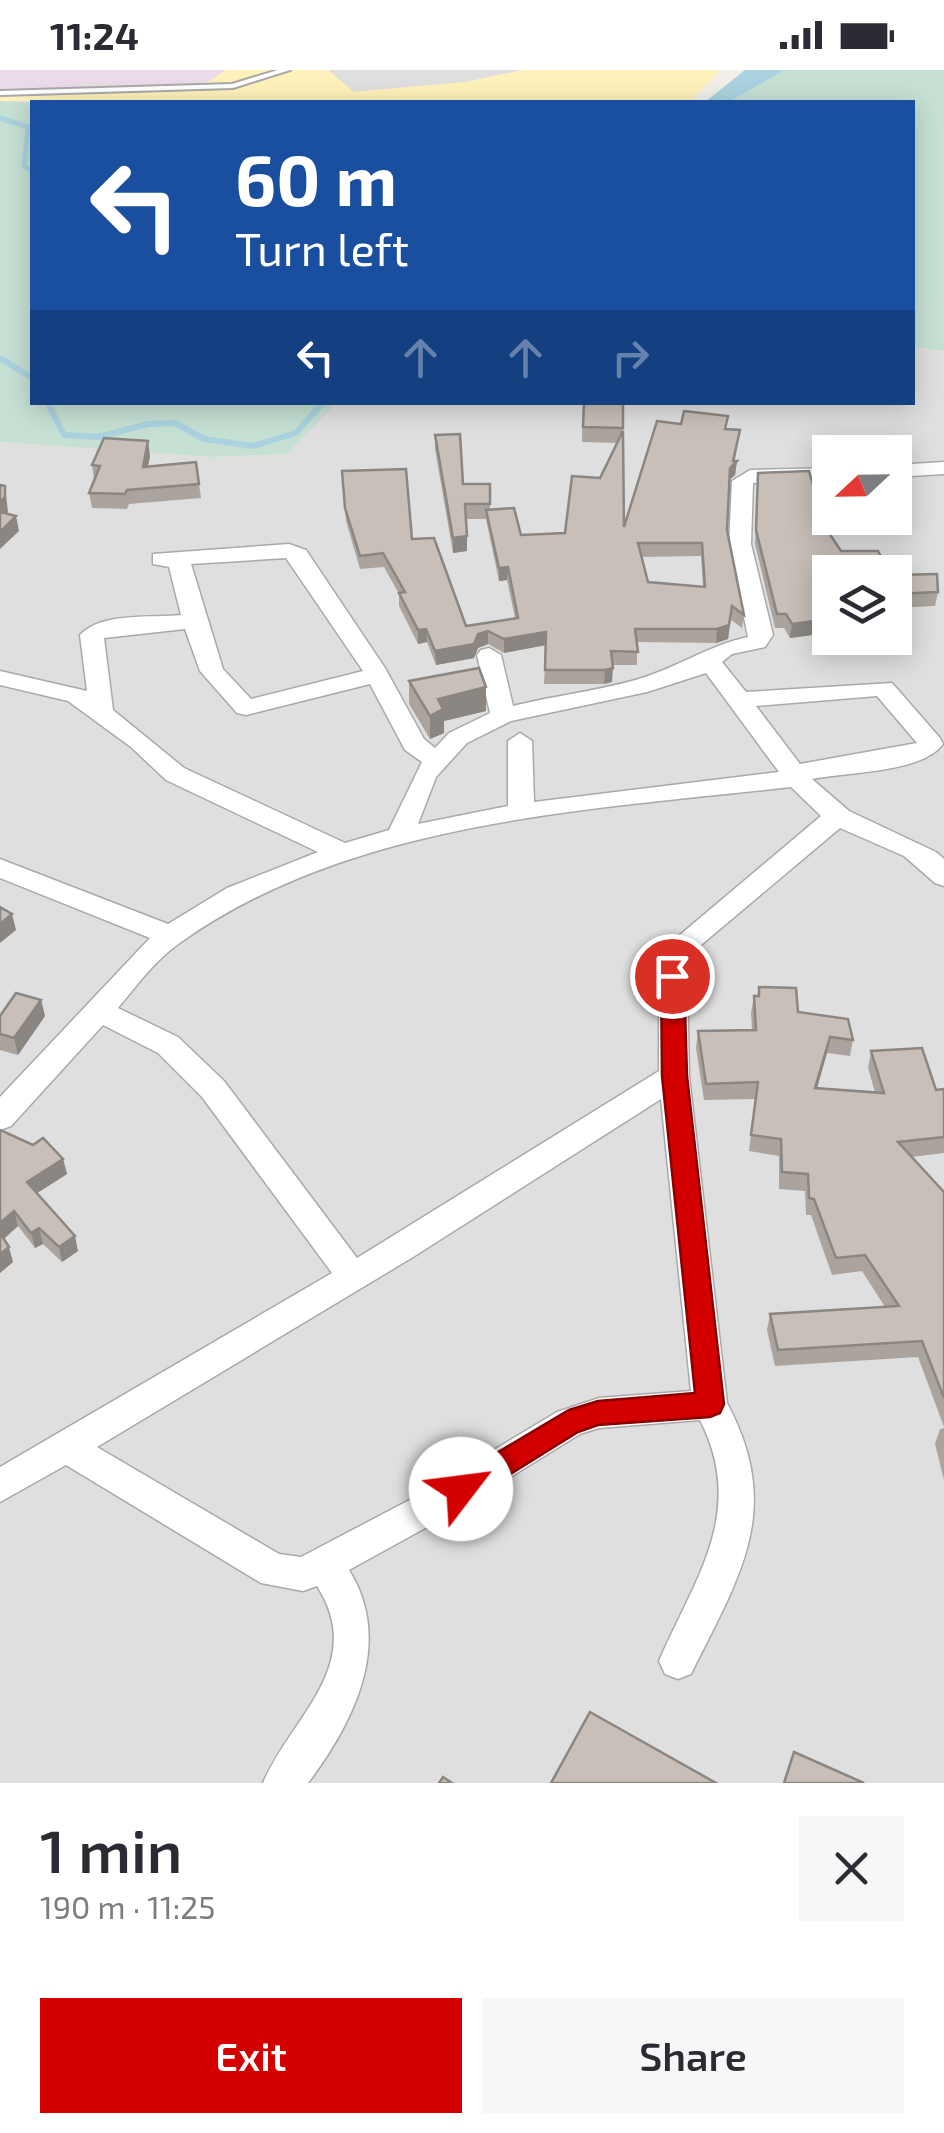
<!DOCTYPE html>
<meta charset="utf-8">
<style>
body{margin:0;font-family:"Exo 2",sans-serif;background:#f7f7f7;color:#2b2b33;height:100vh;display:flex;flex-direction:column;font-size:38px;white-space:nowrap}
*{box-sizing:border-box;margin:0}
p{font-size:32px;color:#7c7c81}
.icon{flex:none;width:55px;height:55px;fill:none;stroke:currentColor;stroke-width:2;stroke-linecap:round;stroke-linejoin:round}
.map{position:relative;height:1713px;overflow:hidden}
.drawer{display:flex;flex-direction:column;background:#fff;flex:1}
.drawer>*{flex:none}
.banner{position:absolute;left:30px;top:30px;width:885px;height:305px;border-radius:0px;box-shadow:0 5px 25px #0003;background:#1a4fa0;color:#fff;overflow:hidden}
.needle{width:65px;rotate:248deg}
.tools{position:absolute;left:812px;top:365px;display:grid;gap:20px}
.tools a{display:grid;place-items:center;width:100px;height:100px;border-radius:0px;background:#fff;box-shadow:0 5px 25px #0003;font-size:50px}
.pin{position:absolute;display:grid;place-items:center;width:85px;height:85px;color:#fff;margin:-42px;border:5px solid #fff;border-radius:50%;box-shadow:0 2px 10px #0007}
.me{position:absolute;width:110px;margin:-55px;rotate:60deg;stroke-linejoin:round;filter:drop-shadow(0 0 8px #0008)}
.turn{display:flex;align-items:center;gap:35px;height:210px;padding:0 40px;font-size:45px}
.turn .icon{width:130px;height:130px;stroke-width:2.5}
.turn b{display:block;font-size:70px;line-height:85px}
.lanes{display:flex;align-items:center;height:95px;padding:0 40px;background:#0003;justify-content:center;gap:50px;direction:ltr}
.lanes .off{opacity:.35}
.round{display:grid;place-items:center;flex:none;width:105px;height:105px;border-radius:0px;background:#f7f7f7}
.headline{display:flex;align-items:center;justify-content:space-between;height:170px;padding:0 40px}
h1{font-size:60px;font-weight:600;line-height:75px}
.cta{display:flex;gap:20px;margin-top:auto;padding:20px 40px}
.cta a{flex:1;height:115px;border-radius:0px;background:#d40000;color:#fff;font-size:40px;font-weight:600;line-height:115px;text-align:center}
.cta a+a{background:#f7f7f7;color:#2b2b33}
.status{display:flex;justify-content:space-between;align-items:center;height:70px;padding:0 50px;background:#fff;direction:ltr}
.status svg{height:28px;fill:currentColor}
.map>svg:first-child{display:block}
.residential{fill:#e0dfdf;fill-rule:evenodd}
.industrial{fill:#ebdbe8}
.wetland{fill:#c6e0d4}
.sand{fill:#fff1ba}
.water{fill:#aad3df}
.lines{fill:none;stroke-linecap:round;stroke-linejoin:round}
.stream-far1{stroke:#aad3df;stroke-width:5}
.stream{stroke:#aad3df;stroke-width:6}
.lane-casing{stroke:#a9a9a9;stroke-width:4}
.street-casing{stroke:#a9a9a9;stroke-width:3}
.lane{fill:#fff;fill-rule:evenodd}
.street{fill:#fff;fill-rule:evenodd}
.wall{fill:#aba49e;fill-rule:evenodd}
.shaded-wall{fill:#8b8681}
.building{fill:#c7bfb8;stroke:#8b8681;stroke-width:2.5;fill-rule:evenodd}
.route{fill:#d40000;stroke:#8a0000;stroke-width:2.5}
</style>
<div class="status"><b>11:24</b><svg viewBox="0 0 49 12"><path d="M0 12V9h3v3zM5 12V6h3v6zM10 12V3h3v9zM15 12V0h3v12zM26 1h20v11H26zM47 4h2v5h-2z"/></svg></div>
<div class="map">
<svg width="944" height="1713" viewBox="0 0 944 1713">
<rect width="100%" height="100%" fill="#f2efe9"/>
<g class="residential">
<path d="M328,0H524L465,12L353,22Z"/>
<path d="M913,277L944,281V1713H0V372L213,387L287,384L336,332H912ZM830,382H895V448H830ZM830,502H895V568H830Z"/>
</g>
<path class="industrial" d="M0,0H226L208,12L188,14L0,20Z"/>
<g class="wetland">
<path d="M785,0H944V281L913,277L912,32H729Z"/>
<path d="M0,31L34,32L32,332L336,333L287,384L213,387L0,372Z"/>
</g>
<path class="sand" d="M226,0H328L354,22L465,12L524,0H720L690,32L0,31V20L188,14L208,12Z"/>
<path class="water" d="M745,0H785L729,32H705Z"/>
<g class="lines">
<path class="stream-far1" d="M0,48L28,57L24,96L32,101"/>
<g class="stream">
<path d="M0,288L32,308"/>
<path d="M47,332L64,365L98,367L148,354L175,353L204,369L253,376L296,363L323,332"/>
</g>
<g class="lane-casing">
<path id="lane" d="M278,0H290L233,18L0,25V21L232,14Z"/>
</g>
<g class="street-casing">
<g id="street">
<path d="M944,392V404L895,407V395Z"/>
<path d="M830,398V410L753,413L751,474L773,565L765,577L732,584L722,592L746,622L892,613L940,668L943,674C922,703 847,702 812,709L849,741L936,782L944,789V816L935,813L904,786L840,758L695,880L687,906L689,1006L727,1333C784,1440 740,1505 691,1604L678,1609L665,1604L659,1591C695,1508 747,1442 700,1350L599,1358L580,1364L447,1446L349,1500C394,1572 354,1652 308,1713H263C290,1648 368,1595 317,1516L303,1521L261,1513L66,1395L0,1432V1397L332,1203L202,1027L158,983L103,955L11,1056L0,1060V1027L150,868L0,808V789L168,854L227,818L318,782L166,710L131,677L68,631L0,615V601L87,621L80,565C101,542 152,548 181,545L169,497L153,494V484L289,474L306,480L385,598L424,669L435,678L449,663L490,643L477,585L481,580L489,578L501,585L513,636C553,626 604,620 642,608C680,596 710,575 748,567L729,474L732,411L750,400ZM286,488L363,601L251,629L223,599L191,494ZM185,559L200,601L237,643L246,645L370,614L405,680L422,692L389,760L345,773L184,698L113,640L104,568ZM706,603L779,702L534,732L532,671L520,663L508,671V736L418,754L436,707L467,673L511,651L647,622ZM877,626L917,673L800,694L756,636ZM791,717L821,746L668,875L659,906V1001L357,1188L224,1011L178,967L118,938C137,915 156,889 181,872C353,750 588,740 791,717ZM661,1029L691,1321L599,1328L557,1342L421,1424L301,1487L279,1484L97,1377L413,1187Z"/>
</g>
</g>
<use href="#lane" class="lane"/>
<use href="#street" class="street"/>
</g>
<g class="wall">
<path d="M583,332H623L624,457L726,359L740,360L734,391H737L735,405L729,410L727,460L744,545L742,558L731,550L728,569L716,573L637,572V595H612V612L604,614H544L546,575L504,583L488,574L478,578L474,588L436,595L427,572L418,574L399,536V524L384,497L360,499L346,451L342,401L412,469L466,556L515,548L507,510L499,511L486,449H466L467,481L453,483L435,379V365L463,414H490V439L521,465L565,463L600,408L617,373L582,372ZM701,486L703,516L648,512L641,487Z"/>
<path d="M150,386L148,396L196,392L201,428L129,434L127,439L92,438L89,423L94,409L92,395Z"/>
<path d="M758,403L830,502V556H828L827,563L790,568L784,558H775L755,474Z"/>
<path d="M895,505L938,522L935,536L895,538Z"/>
<path d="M409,611L486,641L444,651V663L430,669L409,634Z"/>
<path d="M759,917L798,942L853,970L850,986L827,983L817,1018L875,1022L868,998L871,981L936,1020L944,1019V1083L912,1087L944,1122V1357L918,1287L775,1296L767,1260L770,1244L885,1237L862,1201L832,1205L811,1145H806L805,1121L779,1119V1086L749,1081L755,1029L704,1030L696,978L698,961L752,960L751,943L754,926H757Z"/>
<path d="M41,930L45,946L18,985L0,980V946Z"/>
<path d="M0,1060L63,1089L67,1104L37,1123L78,1181L62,1192L43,1174L35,1178L18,1156L4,1169L13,1192L0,1203Z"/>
<path d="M944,1358V1410L935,1374L940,1359Z"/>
</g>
<g class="shaded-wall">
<path d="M740,360L734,394L737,391L735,405L728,411L730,398Z"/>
<path d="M148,371L150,386L145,411L143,397Z"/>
<path d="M5,416L8,442L0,450V432Z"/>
<path d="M16,446L19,461L0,479V462Z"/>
<path d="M467,466V481L453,483V468Z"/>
<path d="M508,497L507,510L499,511V498Z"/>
<path d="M732,536L728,569L716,573L717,559Z"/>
<path d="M829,549L827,563L790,568L792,554Z"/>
<path d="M426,559L427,572L418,574V560Z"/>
<path d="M488,561V574L478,578L474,588L436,595L435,581Z"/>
<path d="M546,562V575L504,583V569Z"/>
<path d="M613,598L612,612L604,614L605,600Z"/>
<path d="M486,617V641L444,651V663L430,669V646L438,629Z"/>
<path d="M12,844L16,860L0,873V854Z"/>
<path d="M41,930L45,946L18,985L14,968Z"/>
<path d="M830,967L827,983L812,1035L815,1018Z"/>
<path d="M63,1089L67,1104L31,1127L27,1112Z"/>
<path d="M14,1141L18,1156L0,1172V1153Z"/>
<path d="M39,1158L43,1174L35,1178L31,1163Z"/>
<path d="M75,1166L78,1181L62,1192L59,1177Z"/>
<path d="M9,1177L13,1192L0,1203V1184Z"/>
</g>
<g class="building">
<path d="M584,332H623V358L583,357Z"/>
<path d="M684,341L728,346L725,359L740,360L733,391H737L730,398L727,460L744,545L732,536L729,555L717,559H635L638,582L611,581L613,598L605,600H545L546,562L504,569L488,561L478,564L474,574L435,581L426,559L418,560L399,523L405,522L383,483L360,486L345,438L342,401L406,399L412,469L434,468L466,556L518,548L508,497L499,498L486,440L514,438L521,465L565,463L572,406L600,408L623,361L624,457L657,351L681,354ZM638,473H702L705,517L648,512Z"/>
<path d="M460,364L463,414H490V434H465L467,466L453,468L435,365Z"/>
<path d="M104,368L148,371L143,397L196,392L199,414L127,420L125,424L89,423L100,396L92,395Z"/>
<path d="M809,401L825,457L841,481H878L889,502H830V542L825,543L829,549L792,554L786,544H777L756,460L758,403Z"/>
<path d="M0,415L5,416V427L0,432Z"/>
<path d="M0,442L16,446L0,462Z"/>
<path d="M937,504L938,522L895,524V505Z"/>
<path d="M479,598L486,617L438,629L443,639L430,646L409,611Z"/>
<path d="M0,837L12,844L0,854Z"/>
<path d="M759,917L796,918L798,942L848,949L853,970L830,967L815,1018L884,1023L871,981L922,978L936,1020L944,1019V1067L898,1072L944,1122V1328L922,1271L778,1280L770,1244L899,1236L865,1185L836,1188L814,1129L809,1128L808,1104L782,1102L781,1069L751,1065L758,1012L706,1014L698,961L756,960L754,926H759Z"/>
<path d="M16,923L41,930L14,968L0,964V946Z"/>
<path d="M0,1060L33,1075L43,1068L63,1089L27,1112L75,1166L59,1177L39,1158L31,1163L14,1141L0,1153Z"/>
<path d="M2,1166L9,1177L0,1184V1167Z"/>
<path d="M590,1642L716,1713H551Z"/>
<path d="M794,1682L864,1713H784Z"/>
<path d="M443,1707L452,1713H439Z"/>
</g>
<path class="route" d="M672,898L684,906L687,1006L724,1334L720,1343L710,1347L598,1355L578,1362L472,1428L461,1432L451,1428L447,1419L451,1410L569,1340L598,1331L695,1323L662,1006L661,906Z"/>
</svg>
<div class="tools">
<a><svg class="needle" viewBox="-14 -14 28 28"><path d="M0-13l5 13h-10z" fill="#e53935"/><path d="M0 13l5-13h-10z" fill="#7c7c81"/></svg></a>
<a><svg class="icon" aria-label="layers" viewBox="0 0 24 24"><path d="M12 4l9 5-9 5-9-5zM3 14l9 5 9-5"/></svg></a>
</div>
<div class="pin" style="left:672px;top:906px;background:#d93025"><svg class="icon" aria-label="arrive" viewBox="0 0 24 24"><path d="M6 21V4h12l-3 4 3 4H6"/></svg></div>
<svg class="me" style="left:461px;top:1419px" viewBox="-20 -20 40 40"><circle r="19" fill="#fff"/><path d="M0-13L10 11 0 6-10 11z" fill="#d40000"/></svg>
<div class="banner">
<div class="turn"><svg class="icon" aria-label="left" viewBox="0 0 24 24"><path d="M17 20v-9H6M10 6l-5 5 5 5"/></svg><div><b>60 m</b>Turn left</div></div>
<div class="lanes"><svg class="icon" aria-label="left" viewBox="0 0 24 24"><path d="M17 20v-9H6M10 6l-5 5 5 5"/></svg><svg class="icon off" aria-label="ahead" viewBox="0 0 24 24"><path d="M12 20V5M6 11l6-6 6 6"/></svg><svg class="icon off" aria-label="ahead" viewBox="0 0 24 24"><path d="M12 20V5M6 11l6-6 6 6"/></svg><svg class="icon off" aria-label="right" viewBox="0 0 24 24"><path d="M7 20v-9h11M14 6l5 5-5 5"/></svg></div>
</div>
</div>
<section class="drawer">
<div class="headline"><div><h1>1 min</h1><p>190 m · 11:25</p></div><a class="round"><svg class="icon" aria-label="close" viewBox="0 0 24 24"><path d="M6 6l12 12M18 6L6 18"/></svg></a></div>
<div class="cta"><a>Exit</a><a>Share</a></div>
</section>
